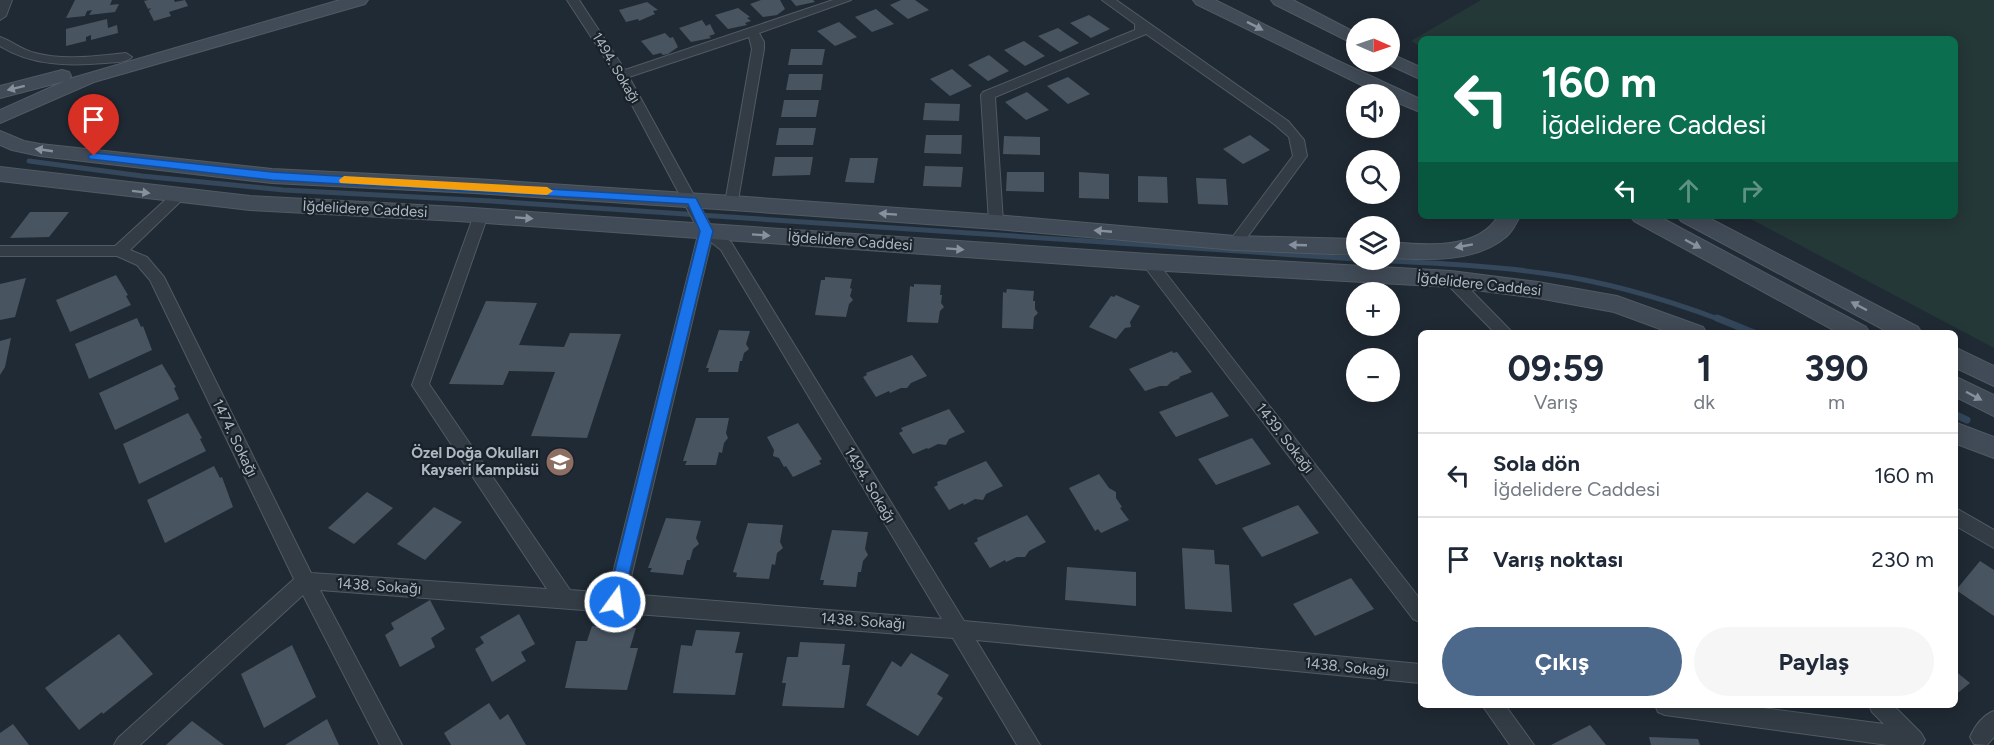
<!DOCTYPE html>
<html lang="tr">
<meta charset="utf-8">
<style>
body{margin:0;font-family:Figtree,sans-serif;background:#f6f6f7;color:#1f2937;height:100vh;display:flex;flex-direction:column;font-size:22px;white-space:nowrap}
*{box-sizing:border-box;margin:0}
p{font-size:20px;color:#747a83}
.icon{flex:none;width:33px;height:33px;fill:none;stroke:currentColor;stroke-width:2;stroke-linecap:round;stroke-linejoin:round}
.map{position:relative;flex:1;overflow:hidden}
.details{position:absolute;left:1418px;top:330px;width:540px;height:378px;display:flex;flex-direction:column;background:#fff;border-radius:9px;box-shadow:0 3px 15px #0003}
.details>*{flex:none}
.hud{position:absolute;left:1418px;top:36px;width:540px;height:183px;border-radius:9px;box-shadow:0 3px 15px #0003;background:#0b6e4f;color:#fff;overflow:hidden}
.needle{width:39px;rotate:92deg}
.tools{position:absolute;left:1346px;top:18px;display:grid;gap:12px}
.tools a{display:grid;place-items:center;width:54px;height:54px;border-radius:50%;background:#fff;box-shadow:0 3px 15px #0003;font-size:30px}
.pin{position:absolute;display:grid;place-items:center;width:51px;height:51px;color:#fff;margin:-62px -26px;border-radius:50% 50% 50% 0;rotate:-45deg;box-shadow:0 0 6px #0007}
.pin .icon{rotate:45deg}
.me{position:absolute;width:66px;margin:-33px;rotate:14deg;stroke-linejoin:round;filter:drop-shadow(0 0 4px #0008)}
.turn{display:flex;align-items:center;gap:21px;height:126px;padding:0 24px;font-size:27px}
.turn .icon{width:78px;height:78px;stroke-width:2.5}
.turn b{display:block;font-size:42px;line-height:51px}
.lanes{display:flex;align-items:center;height:57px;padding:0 24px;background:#0003;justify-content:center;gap:30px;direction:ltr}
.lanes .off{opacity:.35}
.eta{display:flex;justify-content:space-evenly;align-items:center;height:102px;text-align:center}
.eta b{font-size:36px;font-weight:700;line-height:42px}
.primary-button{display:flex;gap:12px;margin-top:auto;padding:12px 24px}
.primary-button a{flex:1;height:69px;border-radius:36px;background:#4c688b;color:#fff;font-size:24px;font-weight:700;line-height:69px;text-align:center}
.primary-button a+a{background:#f6f6f7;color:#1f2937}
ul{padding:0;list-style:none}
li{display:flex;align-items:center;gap:18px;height:84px;padding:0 24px;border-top:2px solid #e0e1e3}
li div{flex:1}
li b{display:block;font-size:22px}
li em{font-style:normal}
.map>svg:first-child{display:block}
.green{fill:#243837}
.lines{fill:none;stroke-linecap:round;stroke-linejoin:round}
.stream-far1{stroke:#34475b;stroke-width:5}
.stream{stroke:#34475b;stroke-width:7}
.building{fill:#485460}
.street-casing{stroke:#505a63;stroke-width:2}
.secondary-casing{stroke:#505a63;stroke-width:2}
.street{fill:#333c45;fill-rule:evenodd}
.secondary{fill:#414b57;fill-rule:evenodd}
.oneway{fill:#87919d}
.route{fill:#1a73e8;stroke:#114b97;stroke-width:1.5}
.slow{fill:#f59e0b}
.labels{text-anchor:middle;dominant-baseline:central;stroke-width:4.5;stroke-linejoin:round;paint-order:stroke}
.far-street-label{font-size:14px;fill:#adb7c2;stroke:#192129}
.street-label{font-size:15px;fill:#adb7c2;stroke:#192129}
.poi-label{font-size:15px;font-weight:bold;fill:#adb7c2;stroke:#192129;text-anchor:end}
</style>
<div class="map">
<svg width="1994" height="745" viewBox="0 0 1994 745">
<rect width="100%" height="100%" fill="#202a34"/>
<path class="green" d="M1481,0H1994V348L1745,216H1954V39H1420V46L1411,41Z"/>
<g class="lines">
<g class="stream-far1">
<path d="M29,161L142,176L284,190L491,201L1356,259"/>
<path d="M1367,260C1428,263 1489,265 1549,274C1608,282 1665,299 1721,320"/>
</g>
<g class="stream">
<path d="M1717,318L1754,333"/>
<path d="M1954,414L1967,420"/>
</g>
</g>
<g class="building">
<path d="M75,0H112L110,5L119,4L115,12L89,15L92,10L87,11L85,16L66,18Z"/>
<path d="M148,0H174L175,2L185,0L188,6L169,12L171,16L154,21L149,11L151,8L148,9L144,1Z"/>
<path d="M761,0H780L785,9L777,15L763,17L750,4Z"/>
<path d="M791,0H813L815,2L796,6Z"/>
<path d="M901,0H915L929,10L908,19L890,5Z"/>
<path d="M647,2L658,10L653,11L655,14L639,21L638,19L626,22L619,10Z"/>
<path d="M738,8L750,17L747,18L751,21L745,23L747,25L728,29L715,15Z"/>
<path d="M876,9L894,24L872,32L855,17Z"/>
<path d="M1089,15L1110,29L1091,38L1070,23Z"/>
<path d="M107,19L108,28L117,25L118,33L91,40V35L86,37V41L66,46V29Z"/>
<path d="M702,20L706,26L710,24L715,34L709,36L711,38L691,42L679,28Z"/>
<path d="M839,22L857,37L835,46L817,31Z"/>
<path d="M1058,28L1079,43L1060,52L1038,36Z"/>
<path d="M665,33L670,38L673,37L678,47L668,54L663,55L661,53L653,55L641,41Z"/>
<path d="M1024,41L1045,56L1025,66L1004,50Z"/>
<path d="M791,49H825L822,65H788Z"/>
<path d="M989,55L1009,71L988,81L968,65Z"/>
<path d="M952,69L972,86L950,96L930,79Z"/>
<path d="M789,74H823L821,90H786Z"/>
<path d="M1068,77L1090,94L1068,104L1047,86Z"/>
<path d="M1027,92L1049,110L1026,120L1005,102Z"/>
<path d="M784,100H819L816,117H781Z"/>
<path d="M925,103L960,104L959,121L923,120Z"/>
<path d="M779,128H816L813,145H776Z"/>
<path d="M926,135H962L961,154L924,153Z"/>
<path d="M1250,135L1270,150L1243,164L1223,149Z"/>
<path d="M1004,136L1040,137V155L1003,154Z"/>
<path d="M775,157H813L810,175L772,176Z"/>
<path d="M850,158H878L874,183L845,182Z"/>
<path d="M925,166L963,167L961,187L923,186Z"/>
<path d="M1007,172H1044V192L1006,191Z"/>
<path d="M1079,172L1109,174V199L1079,198Z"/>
<path d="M1138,176L1167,177L1168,203L1138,202Z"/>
<path d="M1196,178L1226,179L1228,205L1198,204Z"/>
<path d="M30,212H69L49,237L10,238Z"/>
<path d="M116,275L128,295L126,296L131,305L70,332L56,300Z"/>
<path d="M825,277L852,279L850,288L852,289L850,296L853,300L849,304L846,317L815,315L821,280H825Z"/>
<path d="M26,278L15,317L0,320V284Z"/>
<path d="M914,284L941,285L940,295H942L941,303L944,307L940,311L938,323L907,322L910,286L914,287Z"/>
<path d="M1007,289L1034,291L1033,301H1035V309L1038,313L1034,317L1033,329L1002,328L1003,292L1006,293Z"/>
<path d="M1116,295L1140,306L1130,322L1131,327L1125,328L1116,339L1089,327L1111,296L1114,297Z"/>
<path d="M486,301L537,303L519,345L564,347L570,333L621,334L587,438L531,436L555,372L509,371L503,385L449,384Z"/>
<path d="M137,318L141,327L143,326L152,350L89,379L75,344Z"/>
<path d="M719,330L750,331L746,344L749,349L744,353L742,361H740L738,372H708L709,368H706Z"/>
<path d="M11,338L5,367L0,375V341Z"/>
<path d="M1172,351L1173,353L1177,352L1192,372L1179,377L1180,378L1171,382L1167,386H1160L1145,391L1129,369Z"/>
<path d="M912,355L927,376L911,383L907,388H901L890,393L889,391L876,397L863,377L867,375L866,373Z"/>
<path d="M162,364L176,387L174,388L179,399L115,430L99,393Z"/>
<path d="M1212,392L1229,416L1176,437L1159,412Z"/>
<path d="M949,409L965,432L949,439L946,445L938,444L928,449L927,448L913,454L899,433L903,431L901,428Z"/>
<path d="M188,413L202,438L200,439L206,451L139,484L123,444Z"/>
<path d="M696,418H729L726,433L728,438L724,443L722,453L719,452L716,465H685L687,461H683Z"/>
<path d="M798,423L822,459L819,461L821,464L793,477L786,466L784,467L779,458L773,456L774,450L767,437Z"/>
<path d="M1252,438L1271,464L1216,485L1198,459Z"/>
<path d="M986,461L1003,486L986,494L983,500L975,499L964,505L963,503L949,510L934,487L938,485L937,482Z"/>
<path d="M214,466L220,478L222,477L233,507L165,543L147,500Z"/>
<path d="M1099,474L1109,488L1116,492V498L1122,507L1120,508L1129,520L1101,533L1098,529L1095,531L1069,488Z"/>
<path d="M367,492L393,508L354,544L328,528Z"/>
<path d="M1298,505L1319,533L1262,557L1242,528Z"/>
<path d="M434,507L462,522L425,560L397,544Z"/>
<path d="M1027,515L1046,542L1029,551L1025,557H1017L1006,562L1005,560L990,568L974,543L978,541L977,538Z"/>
<path d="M666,518L701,521L696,538L699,544L693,549L690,560H687L683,575L650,572L652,568H648Z"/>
<path d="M748,523L783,525L780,542L783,548L777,553L775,565L772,564L769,579L736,577L737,573L733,572Z"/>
<path d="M832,530L868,532L865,549L868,555L863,561L861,572H858L856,587L823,585L824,580H820Z"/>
<path d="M1182,548L1214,550L1215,564L1229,565L1232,612L1185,609Z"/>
<path d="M1980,561L1994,570V616L1956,590Z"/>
<path d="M1067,567L1136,572V606L1065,600Z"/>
<path d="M1351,578L1374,609L1315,636L1293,604Z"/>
<path d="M430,600L445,629L431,638L435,647L400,667L385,635L394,629L391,623Z"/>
<path d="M519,614L535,644L521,652L526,661L492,682L475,649L484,643L480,637Z"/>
<path d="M592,626L636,628L630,648H638L627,690L565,688L576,641H587Z"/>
<path d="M696,630L740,632L735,653H743L735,695L673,693L681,645L692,646Z"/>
<path d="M119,634L153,674L103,714L102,712L79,730L45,688Z"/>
<path d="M800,642L845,644L842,665H850L844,708L782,706L786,683H782L787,657H798Z"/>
<path d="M292,645L316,697L264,728L241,674Z"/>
<path d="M911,653L949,675L937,694L943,698L918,736L866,705L892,661L901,667Z"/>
<path d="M1954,670L1970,683L1954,696Z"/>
<path d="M489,703L500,720L508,714L526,745H451L444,733Z"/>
<path d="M327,719L339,745H285Z"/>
<path d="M192,721L224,745H166Z"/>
<path d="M13,724L29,745H0V733Z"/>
<path d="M1590,725L1606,745H1551Z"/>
<path d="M1649,737L1698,739L1700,745H1651Z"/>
</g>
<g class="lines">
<g class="street-casing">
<g id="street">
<path d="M0,0H12L6,16L0,20Z"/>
<path d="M567,0H579L625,70L833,0H851L759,33L764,42V49L737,206L732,208L725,203L752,49L749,37L629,77L712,228L731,242L964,621L1420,664V683L976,640L1040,745H1017L953,638L320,590L402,745H380L303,595L140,745H114L118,738L294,579L150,280L137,265L117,256H0V246H115L173,193H183L185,196L183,199L130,250L147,257L164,277L311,573L547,589L412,385L474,215L476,212H486L488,215L429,384L570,590L608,593L699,231L616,75ZM711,242L721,250L942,619L627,594Z"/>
<path d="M1102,0H1116L1288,121L1304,140L1307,156L1240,247L1235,248L1228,243L1293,156L1289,137L1274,124L1146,34L995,97L1003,222L996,227L989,222L981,95L983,92L1135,30V24Z"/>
<path d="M0,37C12,41 22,50 35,53C64,61 96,56 126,53L132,57C126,63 114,62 105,63C69,66 32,66 0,46Z"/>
<path d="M1149,257L1154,258L1420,599V622L1413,619L1144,266L1141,262L1144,258Z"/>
<path d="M1451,274L1456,275L1513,333H1495L1446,283L1443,279L1446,275Z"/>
<path d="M1954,507L1994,530V548L1954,525Z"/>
<path d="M1482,705H1505L1534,745H1510Z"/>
<path d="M1655,705H1740L1884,724L1872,712L1869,705H1893L1921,733L1925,740L1922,745H1888L1665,715L1658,712Z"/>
<path d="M1994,711V737L1987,745L1974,744L1970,737C1975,726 1983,715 1994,711Z"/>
</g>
</g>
<g class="secondary-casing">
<g id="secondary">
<path d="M340,0H368L365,4L94,82L0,123V110L65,81L0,98V86L62,70L69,72L71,76L69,79Z"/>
<path d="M1193,0H1215L1336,60L1420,99V112L1389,99V94H1380L1196,4Z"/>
<path d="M1271,0H1293L1356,33V45L1274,4Z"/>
<path d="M1389,53L1420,67V79L1383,62H1389Z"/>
<path d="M0,131L24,141L40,144L272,169L474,179L732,196L996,215L1235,236L1356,239V255L1235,250L996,229L732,210L474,193L272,183L40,156L12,150L0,145Z"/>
<path d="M0,167L250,196L458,207L1149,254L1451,271L1538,282L1617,296L1703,327L1707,333H1671L1614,312L1538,298L1451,287L1149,270L458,221L250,210L0,181Z"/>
<path d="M1498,216H1520C1516,223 1513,231 1507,236C1477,263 1426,260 1389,258V242C1423,245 1478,251 1498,216Z"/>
<path d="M1630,216H1658L1866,327L1870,333H1839L1634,221Z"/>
<path d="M1677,216H1705L1918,327L1922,333H1890L1681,221Z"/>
<path d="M1954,347L1994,366V386L1954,367Z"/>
<path d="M1954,376L1994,395V416L1954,396Z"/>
<path d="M1954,422L1994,437V458L1954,443Z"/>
</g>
</g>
<use href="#street" class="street"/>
<use href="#secondary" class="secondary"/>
</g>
<defs><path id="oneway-solid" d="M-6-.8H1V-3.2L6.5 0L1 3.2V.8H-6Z" transform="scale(1.5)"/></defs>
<g class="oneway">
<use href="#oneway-solid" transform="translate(1255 26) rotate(27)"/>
<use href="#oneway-solid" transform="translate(16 88) rotate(166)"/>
<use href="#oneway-solid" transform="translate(44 150) rotate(-172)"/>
<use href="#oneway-solid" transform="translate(141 192) rotate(7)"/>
<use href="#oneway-solid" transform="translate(888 214) rotate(-176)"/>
<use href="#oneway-solid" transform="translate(524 218) rotate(4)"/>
<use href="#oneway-solid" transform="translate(1103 231) rotate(-175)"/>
<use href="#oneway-solid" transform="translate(761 235) rotate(4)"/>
<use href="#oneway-solid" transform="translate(1693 244) rotate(28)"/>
<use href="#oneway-solid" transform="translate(1298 245) rotate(-178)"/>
<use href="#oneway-solid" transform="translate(1464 246) rotate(170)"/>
<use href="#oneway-solid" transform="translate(955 249) rotate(4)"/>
<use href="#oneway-solid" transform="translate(1859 306) rotate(-152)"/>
<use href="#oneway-solid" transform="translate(1974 396) rotate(28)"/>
</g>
<path class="route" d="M94,153L272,172L696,198L713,231L621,607L615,609L610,607L607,602L700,231L688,204L272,180L90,159L88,156Z"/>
<path class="slow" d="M344,176L547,187L553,191L547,195L340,183L339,180Z"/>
<defs>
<g id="school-disc" transform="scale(1.5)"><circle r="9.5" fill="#8d6e63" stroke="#192129"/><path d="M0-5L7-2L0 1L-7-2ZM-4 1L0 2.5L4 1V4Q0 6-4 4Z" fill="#fff"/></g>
</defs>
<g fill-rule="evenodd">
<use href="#school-disc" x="560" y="462"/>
</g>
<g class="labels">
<g class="far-street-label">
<text transform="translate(616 68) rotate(59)">1494. Sokağı</text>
</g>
<g class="street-label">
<text transform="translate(365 209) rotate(3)">İğdelidere Caddesi</text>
<text transform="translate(850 241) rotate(4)">İğdelidere Caddesi</text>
<text transform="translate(1479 284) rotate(6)">İğdelidere Caddesi</text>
<text transform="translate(235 438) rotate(64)">1474. Sokağı</text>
<text transform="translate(1285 438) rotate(52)">1439. Sokağı</text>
<text transform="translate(870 485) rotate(59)">1494. Sokağı</text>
<text transform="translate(379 586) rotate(4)">1438. Sokağı</text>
<text transform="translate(863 621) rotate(4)">1438. Sokağı</text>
<text transform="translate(1347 667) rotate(6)">1438. Sokağı</text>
</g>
<g class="poi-label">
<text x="539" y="453">Özel Doğa Okulları<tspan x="539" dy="17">Kayseri Kampüsü</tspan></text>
</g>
</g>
</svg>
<div class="tools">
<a><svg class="needle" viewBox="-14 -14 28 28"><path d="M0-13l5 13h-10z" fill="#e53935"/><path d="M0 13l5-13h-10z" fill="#747a83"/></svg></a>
<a><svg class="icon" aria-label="sound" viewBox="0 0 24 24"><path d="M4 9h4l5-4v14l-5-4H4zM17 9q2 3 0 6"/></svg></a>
<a><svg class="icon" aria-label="search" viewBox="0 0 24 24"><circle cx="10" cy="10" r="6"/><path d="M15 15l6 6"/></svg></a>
<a><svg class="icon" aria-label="layers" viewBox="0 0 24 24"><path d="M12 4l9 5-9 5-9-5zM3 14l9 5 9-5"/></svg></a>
<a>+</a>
<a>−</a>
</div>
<div class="pin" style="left:94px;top:156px;background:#d93025"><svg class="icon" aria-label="arrive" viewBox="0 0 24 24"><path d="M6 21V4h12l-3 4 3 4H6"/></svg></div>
<svg class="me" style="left:615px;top:602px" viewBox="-20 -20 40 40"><circle r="17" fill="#1a73e8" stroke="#fff" stroke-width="3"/><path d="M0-11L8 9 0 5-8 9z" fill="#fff"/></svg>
<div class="hud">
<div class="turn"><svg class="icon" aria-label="left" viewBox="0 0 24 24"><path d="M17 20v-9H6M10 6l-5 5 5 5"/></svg><div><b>160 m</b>İğdelidere Caddesi</div></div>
<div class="lanes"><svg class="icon" aria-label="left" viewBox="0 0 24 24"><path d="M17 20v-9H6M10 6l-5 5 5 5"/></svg><svg class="icon off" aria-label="ahead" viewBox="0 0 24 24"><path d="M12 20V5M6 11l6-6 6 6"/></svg><svg class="icon off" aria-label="right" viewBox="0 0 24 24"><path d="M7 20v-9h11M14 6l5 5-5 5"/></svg></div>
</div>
<section class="details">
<div class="eta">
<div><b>09:59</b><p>Varış</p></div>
<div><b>1</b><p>dk</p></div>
<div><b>390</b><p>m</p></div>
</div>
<ul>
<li><svg class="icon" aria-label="left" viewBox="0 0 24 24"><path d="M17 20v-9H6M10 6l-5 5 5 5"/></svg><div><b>Sola dön</b><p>İğdelidere Caddesi</p></div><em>160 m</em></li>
<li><svg class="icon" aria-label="arrive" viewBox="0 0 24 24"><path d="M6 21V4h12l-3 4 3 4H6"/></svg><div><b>Varış noktası</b></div><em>230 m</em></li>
</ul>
<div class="primary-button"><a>Çıkış</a><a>Paylaş</a></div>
</section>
</div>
